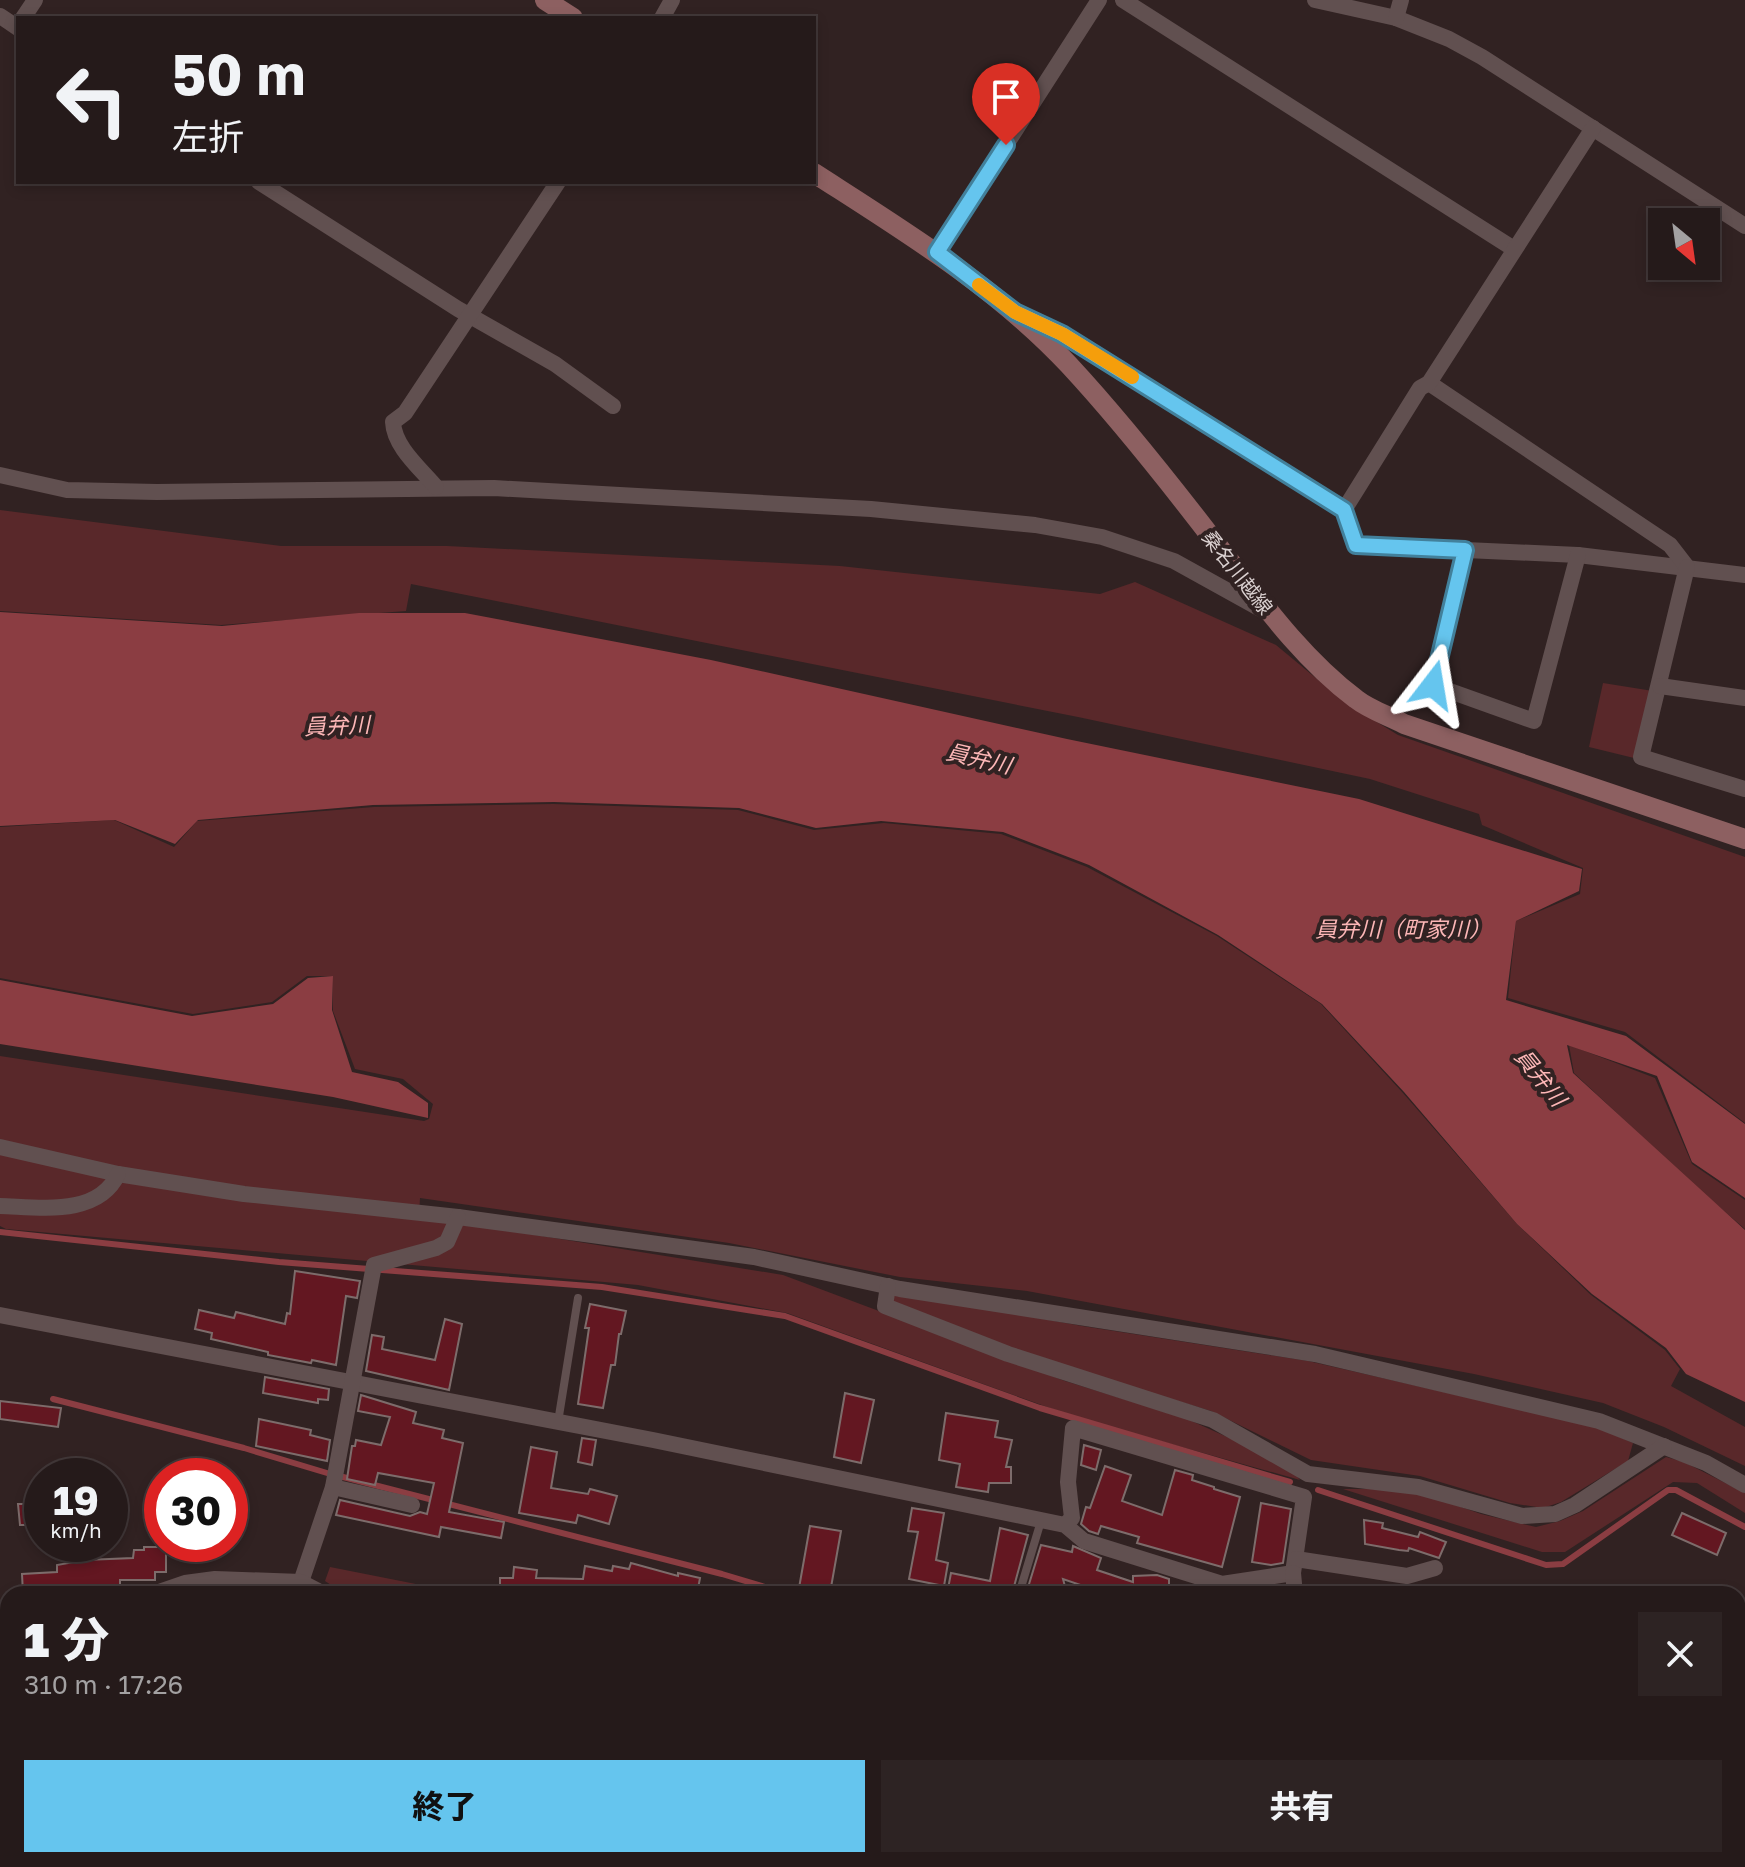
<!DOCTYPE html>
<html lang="ja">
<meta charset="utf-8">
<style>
body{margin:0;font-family:"Golos Text","Noto Sans JP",sans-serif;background:#2d2323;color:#f1f3f6;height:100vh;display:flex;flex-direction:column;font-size:30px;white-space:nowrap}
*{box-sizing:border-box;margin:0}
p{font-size:26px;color:#a3a1a2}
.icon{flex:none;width:44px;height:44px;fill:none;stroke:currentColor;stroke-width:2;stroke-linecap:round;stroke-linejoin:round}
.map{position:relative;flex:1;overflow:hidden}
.sheet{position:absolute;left:0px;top:1586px;width:1746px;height:282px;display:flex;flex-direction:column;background:#251a1a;border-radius:24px 24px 0 0;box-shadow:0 4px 12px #0003,0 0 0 2px #423839}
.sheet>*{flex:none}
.hud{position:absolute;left:16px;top:16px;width:800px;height:168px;border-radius:0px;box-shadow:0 4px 12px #0003,0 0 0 2px #423839;background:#251a1a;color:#f1f3f6;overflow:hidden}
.needle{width:52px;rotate:151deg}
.controls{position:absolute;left:1648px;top:208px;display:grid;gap:16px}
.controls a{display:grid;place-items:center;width:72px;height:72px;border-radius:0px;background:#251a1a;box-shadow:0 4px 12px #0003,0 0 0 2px #423839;font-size:40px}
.speed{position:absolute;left:24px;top:1458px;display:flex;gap:16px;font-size:40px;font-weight:700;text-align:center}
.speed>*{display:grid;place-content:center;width:104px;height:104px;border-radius:50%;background:#251a1a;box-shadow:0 4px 12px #0003,0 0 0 2px #423839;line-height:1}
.speed small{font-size:20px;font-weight:400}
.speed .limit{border:12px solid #d22;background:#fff;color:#111}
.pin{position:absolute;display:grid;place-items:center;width:68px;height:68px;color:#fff;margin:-82px -34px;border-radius:50% 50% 50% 0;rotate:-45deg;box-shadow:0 0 8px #0007}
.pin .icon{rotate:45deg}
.me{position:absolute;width:88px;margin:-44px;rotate:14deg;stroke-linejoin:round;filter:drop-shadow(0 0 6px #0008)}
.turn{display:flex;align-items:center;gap:28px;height:168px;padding:0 24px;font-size:36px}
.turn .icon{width:104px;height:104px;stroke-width:2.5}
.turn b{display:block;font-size:56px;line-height:68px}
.round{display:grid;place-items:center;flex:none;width:84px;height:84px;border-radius:0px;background:#2d2323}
.headline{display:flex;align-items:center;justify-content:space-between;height:136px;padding:0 24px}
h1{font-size:48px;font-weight:800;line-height:60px}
.primary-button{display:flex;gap:16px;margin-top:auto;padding:16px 24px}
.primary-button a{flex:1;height:92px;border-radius:0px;background:#65c5ee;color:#111;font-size:32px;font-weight:800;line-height:92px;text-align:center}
.primary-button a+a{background:#2d2323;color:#f1f3f6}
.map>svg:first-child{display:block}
.green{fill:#59282a}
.water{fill:#8b3d42}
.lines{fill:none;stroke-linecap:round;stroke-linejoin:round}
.stream{stroke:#8b3d42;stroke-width:6}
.building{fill:#631721;stroke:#7d6c6b;stroke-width:2}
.lane{stroke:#615050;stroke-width:8}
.street{stroke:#615050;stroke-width:16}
.secondary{stroke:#8d6061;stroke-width:20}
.route-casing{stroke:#42809b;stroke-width:20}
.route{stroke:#65c5ee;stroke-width:14}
.slow{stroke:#f59e0b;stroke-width:14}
.labels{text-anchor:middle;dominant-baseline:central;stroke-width:8;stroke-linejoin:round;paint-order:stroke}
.street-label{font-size:20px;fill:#dad0d0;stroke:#312222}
.water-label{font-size:22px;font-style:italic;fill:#fdb7b7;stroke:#312222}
</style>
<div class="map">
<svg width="1745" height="1867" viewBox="0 0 1745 1867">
<rect width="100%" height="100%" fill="#312222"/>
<g class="green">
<path d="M0,510L281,546H447L840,566L1100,594L1135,582L1276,645L1346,703L1398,735L1745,857V1123L1625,1032L1508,998L1516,921L1580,894L1583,868L1482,825L1479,814L1370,779L1078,717L411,584L406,611L221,625L0,611Z"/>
<path d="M1603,683L1653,691L1634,758L1589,747Z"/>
<path d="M553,804L738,810L814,830L884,823L1001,834L1087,867L1217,936L1321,1004L1403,1093L1517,1224L1591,1295L1665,1350L1680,1369L1671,1386L1745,1427V1466L1664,1427L1603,1403L1474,1374L1027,1291L900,1277L729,1243L420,1198L419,1216L783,1275L1065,1381L1185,1418L1287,1464L1300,1480L1075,1417L787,1313L638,1285L6,1229L0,1226V1056L424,1121L429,1119L433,1104L403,1079L355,1069L333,1011V976H307L272,1002L193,1014L0,978V827L114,820L174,847L197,821L374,807Z"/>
<path d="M1569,1045L1655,1078L1692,1164L1745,1200V1229L1695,1186L1574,1073Z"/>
<path d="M891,1291L1082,1326L1308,1361L1597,1427L1633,1443L1628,1461L1561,1502L1543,1508L1510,1503L1420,1476L1311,1460L1211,1411L1039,1359L891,1304Z"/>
<path d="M1666,1457L1684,1462L1745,1493V1513L1697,1483L1673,1482L1565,1552H1542L1343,1489H1410L1481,1514L1536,1527L1560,1521L1583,1511Z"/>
<path d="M330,1567L426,1586L423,1594H345L325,1581Z"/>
</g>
<g class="water">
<path d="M0,612L222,626L359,613H465L711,660L1067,739L1359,799L1582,869L1579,891L1516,921L1506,1000L1626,1036L1745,1124V1198L1692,1162L1657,1076L1567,1045L1573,1073L1745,1230V1402L1686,1374L1666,1348L1592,1294L1517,1224L1404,1092L1322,1004L1218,935L1089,865L1003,832L881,821L816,828L739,808L554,802L373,805L198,820L175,844L115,820L0,826Z"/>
<path d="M333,976L332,1010L352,1072L398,1082L428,1103V1118L333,1097L0,1044V980L192,1016L273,1004L308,978Z"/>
</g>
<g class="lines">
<g class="stream">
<path d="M0,1232L279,1262L602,1287L785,1316L1040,1408L1290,1482"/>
<path d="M53,1399L244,1448L327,1473"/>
<path d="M343,1477L722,1574L788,1594"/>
<path d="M1318,1490L1546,1565L1563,1564L1668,1490H1676L1745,1527"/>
<path d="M1738,1683L1745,1685"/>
</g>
</g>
<g class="building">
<path d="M295,1271L360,1281L357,1298L346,1296L336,1365L312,1360L311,1363L268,1355V1352L211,1339L212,1333L195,1329L199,1310L234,1318L236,1312L285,1324L287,1313L290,1314Z"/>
<path d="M590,1304L626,1311L621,1334H619L615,1365H611L603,1408L578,1404L589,1328H585Z"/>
<path d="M445,1319L462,1324L449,1390L366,1371L372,1335L384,1337L382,1349L435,1360Z"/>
<path d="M265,1377L329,1389L328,1400L318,1399V1403L263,1393Z"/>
<path d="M845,1393L874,1400L861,1463L834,1457Z"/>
<path d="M361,1395L416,1412L413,1423L444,1430L442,1438L463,1443L449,1512L504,1522L501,1538L441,1527L439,1537L336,1515L340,1500L410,1516L420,1512L427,1514L434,1483L378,1473L375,1485L347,1479L352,1446H355L356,1440L381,1445L390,1417L358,1411Z"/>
<path d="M0,1401L61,1408L58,1427L0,1419Z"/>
<path d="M946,1413L998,1421L995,1437L1012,1440L1006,1467H1011V1483H989L988,1492L956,1487L960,1464L939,1460Z"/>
<path d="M259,1419L311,1430L310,1435L330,1440L327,1461L256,1446Z"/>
<path d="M582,1438L596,1440L592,1465L578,1462Z"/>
<path d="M1084,1445L1101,1450L1096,1470L1081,1465Z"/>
<path d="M531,1447L557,1452L551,1488L588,1494L590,1489L617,1496L609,1524L578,1515L576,1523L519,1513Z"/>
<path d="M1105,1466L1131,1475L1122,1501L1162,1515L1175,1470L1193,1475L1192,1480L1214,1487V1489L1240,1497L1222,1567L1137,1543L1139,1537L1101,1526L1098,1534L1089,1531L1081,1524L1086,1507L1090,1508Z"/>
<path d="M1261,1503L1291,1509L1283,1563L1271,1565L1252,1562Z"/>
<path d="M18,1504H42V1525H20Z"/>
<path d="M912,1508L944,1513L936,1560L948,1563L944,1586L909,1579L918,1532L908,1531Z"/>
<path d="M1682,1513L1726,1533L1717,1555L1672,1535Z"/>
<path d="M1364,1520L1383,1523L1382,1528L1418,1537L1420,1532L1446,1542L1439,1558L1409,1548L1408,1551L1399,1550L1365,1544Z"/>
<path d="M810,1526L841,1531L830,1593L799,1588Z"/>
<path d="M1000,1528L1028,1535L1012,1594H947L951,1573L990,1581Z"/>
<path d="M1041,1545L1072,1552L1073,1546L1101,1558L1097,1570L1133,1582V1576L1157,1575L1169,1579V1594H1107L1063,1579L1067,1594H1026Z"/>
<path d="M144,1547H166V1572H155V1580H120V1585L80,1586L81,1594H23L22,1574L57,1572V1565L85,1560L133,1558L134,1550H144Z"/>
<path d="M631,1563L678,1576V1573L700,1578L697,1594H656L644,1590L643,1594H623L600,1589V1594H546L500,1588V1578H513L514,1567L537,1570L536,1578L583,1579L585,1566L612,1571L613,1566L629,1569Z"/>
</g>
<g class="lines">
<g class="lane">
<path d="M558,1422L578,1298"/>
<path d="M215,1579L218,1594"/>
<path d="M1019,1594L1041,1521"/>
</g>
<g class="street">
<path d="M1123,0L1514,249"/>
<path d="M1315,0L1396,18L1449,39L1482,57L1745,226"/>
<path d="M0,16L18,28"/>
<path d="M23,18L35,0"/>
<path d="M662,18L672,0"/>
<path d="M1396,18L1401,0"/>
<path d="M259,182L458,309L555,364L613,406"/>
<path d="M937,252L1099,0"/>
<path d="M1023,316L1062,334L1344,510L1356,545L1578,555L1745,575"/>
<path d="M1429,383L1670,545L1687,567"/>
<path d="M0,475L67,490L157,492L494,488L871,509L1035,525L1102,537L1174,561L1266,612"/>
<path d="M436,487C421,469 394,447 393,422L405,413L558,182"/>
<path d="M1344,510L1420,388L1429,383L1593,128"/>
<path d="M1465,550L1433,685L1534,721L1578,555"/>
<path d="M1687,567L1641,757L1745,789"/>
<path d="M1660,686L1745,698"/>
<path d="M0,1147L118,1174L244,1194L458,1217L754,1257L900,1289L1315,1354L1599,1421L1706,1463L1745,1485"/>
<path d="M0,1206C39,1207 98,1217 118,1174"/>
<path d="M888,1286L885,1306L1008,1354L1213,1420L1308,1474L1418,1487L1522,1516L1555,1514L1575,1505L1664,1446"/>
<path d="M0,1315L653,1440L1065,1525L1084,1541L1222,1584L1293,1573L1304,1497L1073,1428L1068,1482L1072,1518L1065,1525"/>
<path d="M333,1487L412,1505"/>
<path d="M1296,1559L1407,1576L1435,1568"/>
<path d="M1293,1573L1295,1594"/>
<path d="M301,1582L333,1487L374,1265L436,1248L447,1242L458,1217"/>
<path d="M153,1594L185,1583L215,1579L301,1582L324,1594"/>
<path d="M0,1622L8,1621"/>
<path d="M0,1818L8,1815"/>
<path d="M1738,1818H1745"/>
<path d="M836,1860L839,1867"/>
<path d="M991,1860L992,1867"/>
<path d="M1314,1860L1315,1867"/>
<path d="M1676,1860L1677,1867"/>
<path d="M475,1867L494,1860"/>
<path d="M1162,1867L1242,1860"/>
</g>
<g class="secondary">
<path d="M545,0L573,18"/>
<path d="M814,173C904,231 995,286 1069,365C1121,421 1169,482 1215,542C1258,597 1300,657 1356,699C1370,710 1389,716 1404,724L1745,839"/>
</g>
</g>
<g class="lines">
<g class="route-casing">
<path id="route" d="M1006,145L937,252L1015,312L1062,334L1344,510L1356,545L1465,550L1433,685"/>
</g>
<use href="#route" class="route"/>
<path class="slow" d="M979,285L1015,312L1062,334L1132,377"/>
</g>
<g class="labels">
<g class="street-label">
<text transform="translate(1238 572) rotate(52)">桑名川越線</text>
</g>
<g class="water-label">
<text transform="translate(337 725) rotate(-2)">員弁川</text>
<text transform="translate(979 758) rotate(13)">員弁川</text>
<text x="1403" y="928">員弁川（町家川）</text>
<text transform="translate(1541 1077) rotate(51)">員弁川</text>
</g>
</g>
</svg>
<div class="controls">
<a><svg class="needle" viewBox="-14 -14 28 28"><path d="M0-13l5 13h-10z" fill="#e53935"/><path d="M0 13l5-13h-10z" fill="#a3a1a2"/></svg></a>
</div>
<div class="speed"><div>19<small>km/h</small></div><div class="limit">30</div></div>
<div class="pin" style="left:1006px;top:145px;background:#d93025"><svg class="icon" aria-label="arrive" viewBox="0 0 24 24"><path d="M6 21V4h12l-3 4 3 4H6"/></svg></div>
<svg class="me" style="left:1433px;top:685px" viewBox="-20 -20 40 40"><path d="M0-17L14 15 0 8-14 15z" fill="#65c5ee" stroke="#fff" stroke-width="4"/></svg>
<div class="hud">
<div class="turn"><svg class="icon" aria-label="left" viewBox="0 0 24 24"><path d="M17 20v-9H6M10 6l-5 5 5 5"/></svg><div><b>50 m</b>左折</div></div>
</div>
<section class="sheet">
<div class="headline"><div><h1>1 分</h1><p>310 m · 17:26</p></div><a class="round"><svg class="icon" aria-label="close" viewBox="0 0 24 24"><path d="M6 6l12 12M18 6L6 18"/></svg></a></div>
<div class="primary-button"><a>終了</a><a>共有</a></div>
</section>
</div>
